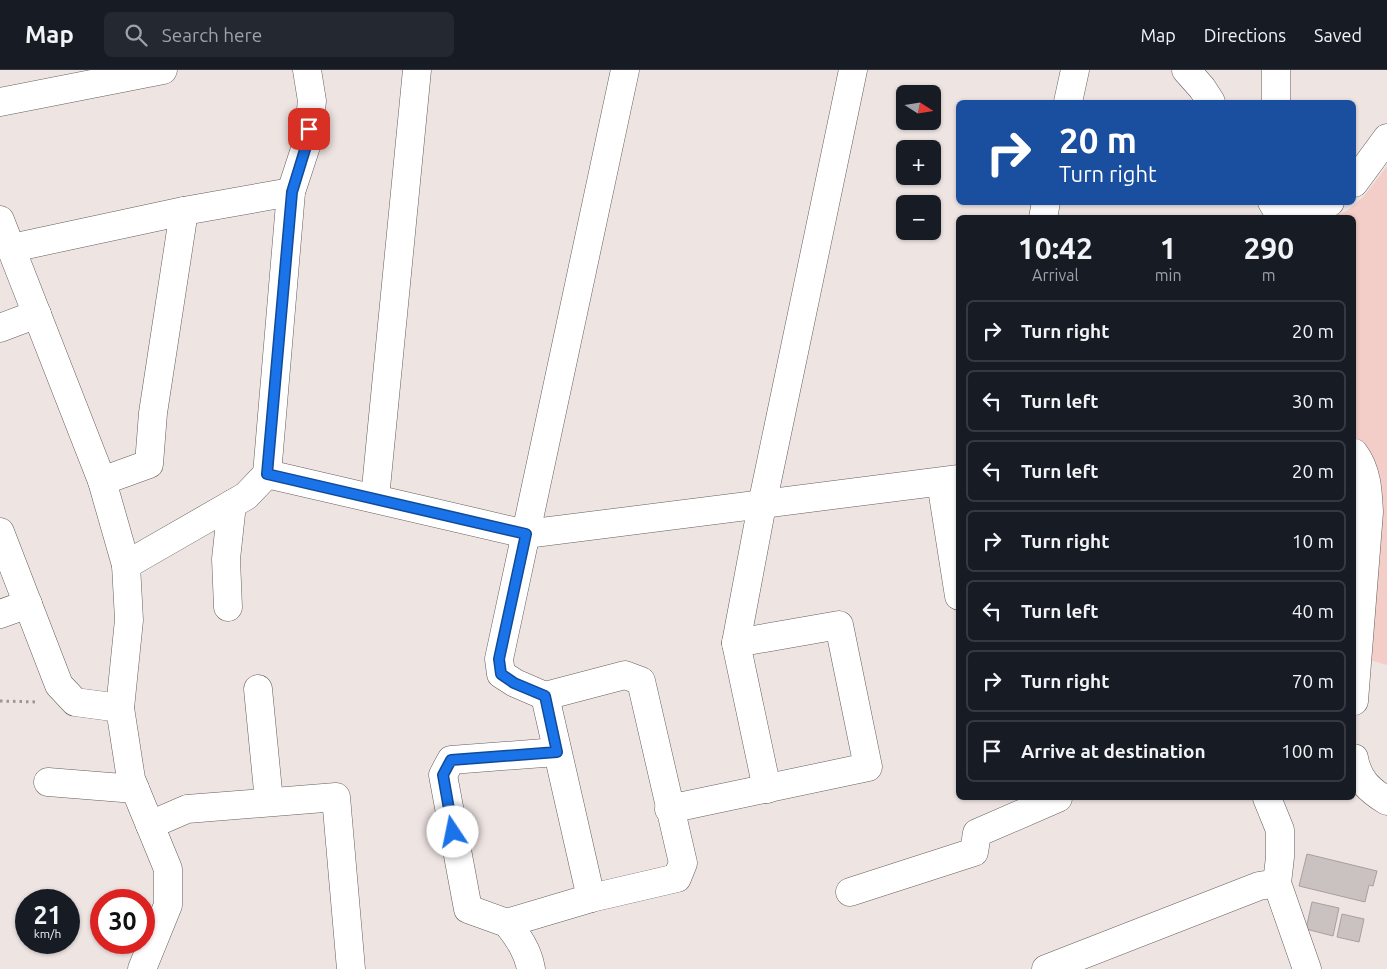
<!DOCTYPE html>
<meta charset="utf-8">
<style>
body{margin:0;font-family:Ubuntu,sans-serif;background:#242831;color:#f1f3f6;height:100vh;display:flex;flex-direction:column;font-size:19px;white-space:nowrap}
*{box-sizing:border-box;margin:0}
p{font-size:16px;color:#9ea1a6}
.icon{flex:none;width:28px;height:28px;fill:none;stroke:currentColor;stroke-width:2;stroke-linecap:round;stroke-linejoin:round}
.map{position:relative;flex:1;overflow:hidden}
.panel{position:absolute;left:956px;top:145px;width:400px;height:585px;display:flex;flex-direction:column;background:#171b24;border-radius:8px;box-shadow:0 1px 4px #0004}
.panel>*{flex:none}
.top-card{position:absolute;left:956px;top:30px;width:400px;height:105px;border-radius:8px;box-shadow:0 1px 4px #0004;background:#1a4fa0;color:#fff;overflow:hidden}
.needle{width:32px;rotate:102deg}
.buttons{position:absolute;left:896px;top:15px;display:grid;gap:10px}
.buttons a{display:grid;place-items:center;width:45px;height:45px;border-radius:8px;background:#171b24;box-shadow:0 1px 4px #0004;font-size:25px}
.speed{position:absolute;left:15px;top:819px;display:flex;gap:10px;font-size:25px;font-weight:700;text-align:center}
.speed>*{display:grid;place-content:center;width:65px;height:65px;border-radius:50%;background:#171b24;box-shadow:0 1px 4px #0004;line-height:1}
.speed small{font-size:12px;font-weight:400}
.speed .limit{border:8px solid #d22;background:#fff;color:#111}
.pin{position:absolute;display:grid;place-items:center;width:42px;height:42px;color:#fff;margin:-21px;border-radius:10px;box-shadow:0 2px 8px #0006}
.me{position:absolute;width:55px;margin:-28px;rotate:349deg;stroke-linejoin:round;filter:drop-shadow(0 0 4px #0008)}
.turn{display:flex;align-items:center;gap:18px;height:105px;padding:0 20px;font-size:22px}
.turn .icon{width:65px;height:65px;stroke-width:2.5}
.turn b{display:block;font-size:35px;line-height:42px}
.eta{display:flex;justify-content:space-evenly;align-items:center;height:85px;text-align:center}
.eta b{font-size:30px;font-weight:600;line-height:35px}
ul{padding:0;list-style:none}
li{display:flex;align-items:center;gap:15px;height:62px;margin:0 10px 8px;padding:0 10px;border:2px solid #363941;border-radius:8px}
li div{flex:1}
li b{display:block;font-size:19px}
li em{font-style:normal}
header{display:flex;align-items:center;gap:30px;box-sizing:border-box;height:70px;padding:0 25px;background:#171b24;border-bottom:1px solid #363941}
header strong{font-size:24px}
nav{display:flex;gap:28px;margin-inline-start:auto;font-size:18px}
.search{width:350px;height:45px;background:#242831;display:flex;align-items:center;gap:12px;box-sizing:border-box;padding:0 18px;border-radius:8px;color:#9ea1a6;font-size:19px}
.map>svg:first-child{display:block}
.green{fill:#f3cec8}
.building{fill:#cac2c0;stroke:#a89f9e}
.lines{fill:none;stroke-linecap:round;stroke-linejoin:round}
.minor-casing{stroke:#655e5c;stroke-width:29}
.path{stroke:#9b9593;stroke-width:3;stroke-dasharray:2.5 4;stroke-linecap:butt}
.minor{stroke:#fff;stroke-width:28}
.route-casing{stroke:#114b97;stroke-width:12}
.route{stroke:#1a73e8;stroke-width:9}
</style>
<header>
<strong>Map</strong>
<div class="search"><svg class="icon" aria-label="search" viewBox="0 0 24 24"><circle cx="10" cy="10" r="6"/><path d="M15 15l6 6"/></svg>Search here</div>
<nav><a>Map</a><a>Directions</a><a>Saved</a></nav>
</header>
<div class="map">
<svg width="1387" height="899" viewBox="0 0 1387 899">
<rect width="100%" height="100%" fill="#eee5e3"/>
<path class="green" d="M1387,96V595L1356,586L1369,442L1354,383V148H1327L1347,141L1364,126Z"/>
<g class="building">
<path d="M1307,784L1377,801L1373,816L1369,815L1365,832L1299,816Z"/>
<path d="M1312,832L1339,838L1333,866L1306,859Z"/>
<path d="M1342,844L1364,849L1359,872L1337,867Z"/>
</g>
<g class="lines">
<g class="minor-casing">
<g id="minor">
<path d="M1186,0L1202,18L1211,32"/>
<path d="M1276,0V32"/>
<path d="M0,32L163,0"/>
<path d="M1068,32L1075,0"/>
<path d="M1354,113L1387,68"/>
<path d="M1272,132L1278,142L1323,137L1330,132"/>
<path d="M1043,148L1046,132"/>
<path d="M0,150L102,411L126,495L129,550L120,638L131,709L168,799V835L142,899"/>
<path d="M12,178L184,141L291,122"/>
<path d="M0,258L37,244"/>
<path d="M1354,383C1367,400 1368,421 1369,442L1354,631"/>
<path d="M267,404L291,122L307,73L312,31L307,0"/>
<path d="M102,411L149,394L153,343L184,141"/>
<path d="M941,412L959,526"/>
<path d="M375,428L417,0"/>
<path d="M0,462L59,615L75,632L120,638"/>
<path d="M126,495L246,426L267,404L526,464L959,409"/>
<path d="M228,537L226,489L232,434"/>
<path d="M0,544L28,534"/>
<path d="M258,619L269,731"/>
<path d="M545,626L591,828"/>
<path d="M557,682L451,690L443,705L468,839L507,853L591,828L677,808L683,793L641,611L625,605L545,626L515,613L501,604L499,589L625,0"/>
<path d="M1354,688C1358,710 1369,720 1387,731"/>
<path d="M48,712L135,719"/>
<path d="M767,719L736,573L762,435L853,0"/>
<path d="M1267,728L1280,760V787L1277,813L1307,899"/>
<path d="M669,739L868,697L839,555L736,573"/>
<path d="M150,755L187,739L336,727L351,899"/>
<path d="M850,822L974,782L977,763L1058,728"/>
<path d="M507,853C518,867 528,881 531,899"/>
<path d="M1046,899L1259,816L1277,813"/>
</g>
</g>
<path class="path" d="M0,631L39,632"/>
<use href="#minor" class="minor"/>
</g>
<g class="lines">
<g class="route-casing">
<path id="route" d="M309,59L307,73L292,122L267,404L526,464L499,589L501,604L514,613L545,626L557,682L451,690L443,705L453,762"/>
</g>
<use href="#route" class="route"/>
</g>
</svg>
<div class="buttons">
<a><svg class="needle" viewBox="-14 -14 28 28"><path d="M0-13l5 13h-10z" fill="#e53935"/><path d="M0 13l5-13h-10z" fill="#9ea1a6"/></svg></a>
<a>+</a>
<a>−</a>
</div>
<div class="speed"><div>21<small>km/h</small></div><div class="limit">30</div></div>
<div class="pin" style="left:309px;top:59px;background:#d93025"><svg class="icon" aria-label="arrive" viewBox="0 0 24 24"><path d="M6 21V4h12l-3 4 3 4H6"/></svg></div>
<svg class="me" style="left:453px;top:762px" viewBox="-20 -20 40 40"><circle r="19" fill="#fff"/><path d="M0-13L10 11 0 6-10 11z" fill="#1a73e8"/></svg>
<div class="top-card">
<div class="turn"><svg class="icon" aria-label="right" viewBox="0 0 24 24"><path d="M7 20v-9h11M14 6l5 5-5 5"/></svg><div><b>20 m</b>Turn right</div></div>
</div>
<section class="panel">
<div class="eta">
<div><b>10:42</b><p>Arrival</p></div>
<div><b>1</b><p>min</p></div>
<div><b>290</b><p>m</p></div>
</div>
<ul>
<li><svg class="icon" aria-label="right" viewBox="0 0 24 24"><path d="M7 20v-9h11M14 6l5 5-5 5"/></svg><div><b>Turn right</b></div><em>20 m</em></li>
<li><svg class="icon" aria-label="left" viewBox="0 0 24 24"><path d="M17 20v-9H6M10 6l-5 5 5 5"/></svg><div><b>Turn left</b></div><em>30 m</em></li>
<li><svg class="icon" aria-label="left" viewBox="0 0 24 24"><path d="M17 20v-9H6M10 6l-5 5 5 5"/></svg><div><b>Turn left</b></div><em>20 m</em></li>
<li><svg class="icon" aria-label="right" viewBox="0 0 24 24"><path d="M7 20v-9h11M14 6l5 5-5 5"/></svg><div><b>Turn right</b></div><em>10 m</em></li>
<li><svg class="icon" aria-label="left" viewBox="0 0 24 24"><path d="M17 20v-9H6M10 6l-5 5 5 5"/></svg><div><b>Turn left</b></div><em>40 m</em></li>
<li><svg class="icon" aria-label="right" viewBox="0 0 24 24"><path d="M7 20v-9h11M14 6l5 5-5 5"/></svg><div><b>Turn right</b></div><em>70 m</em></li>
<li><svg class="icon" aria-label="arrive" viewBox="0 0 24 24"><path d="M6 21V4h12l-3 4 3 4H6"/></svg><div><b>Arrive at destination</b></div><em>100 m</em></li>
</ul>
</section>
</div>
